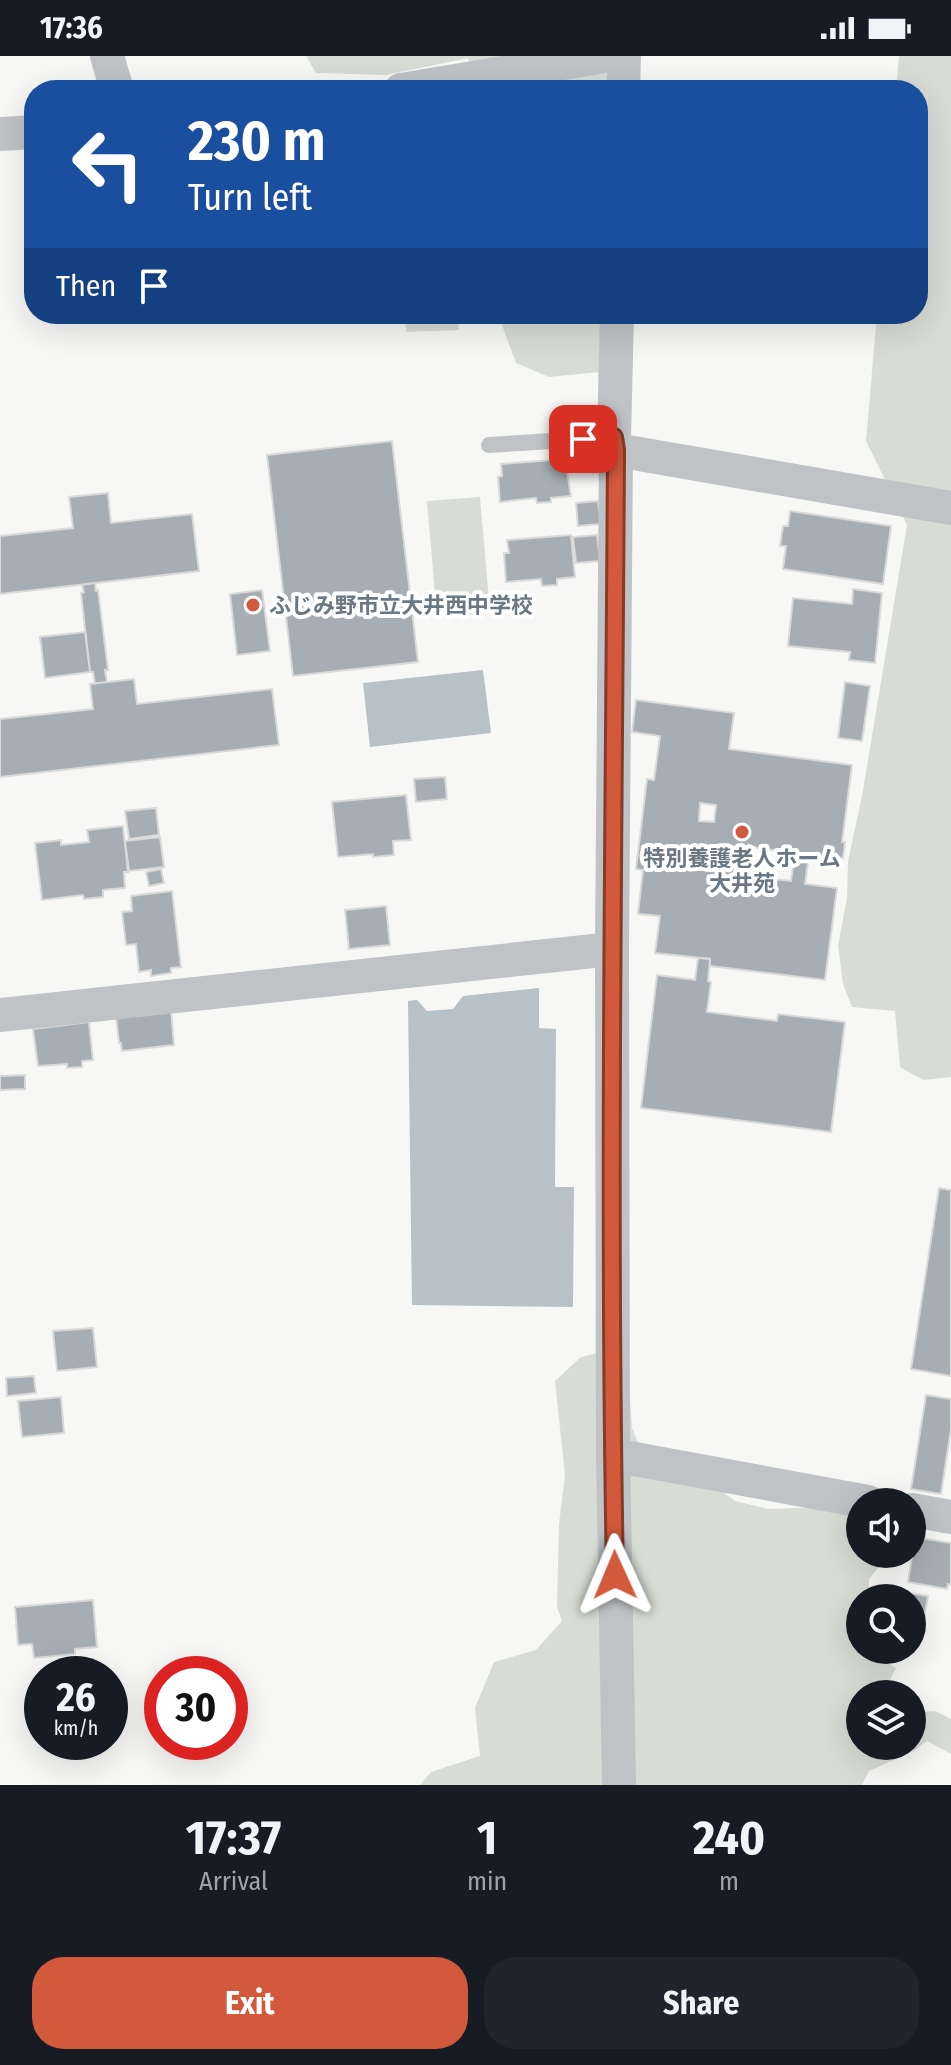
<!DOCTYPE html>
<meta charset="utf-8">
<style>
body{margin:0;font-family:"Fira Sans Condensed","Noto Sans JP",sans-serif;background:#20242c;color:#f1f3f6;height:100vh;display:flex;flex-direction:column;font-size:30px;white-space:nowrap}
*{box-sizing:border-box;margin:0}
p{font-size:26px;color:#9ea1a6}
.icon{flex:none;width:44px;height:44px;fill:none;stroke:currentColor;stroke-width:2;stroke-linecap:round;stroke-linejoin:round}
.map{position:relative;height:1729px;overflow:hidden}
.details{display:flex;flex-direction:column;background:#171b24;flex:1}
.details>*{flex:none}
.guide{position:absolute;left:24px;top:24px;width:904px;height:244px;border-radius:32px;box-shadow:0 8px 32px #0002;background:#1a4fa0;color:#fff;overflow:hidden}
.fabs{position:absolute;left:846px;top:1432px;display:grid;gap:16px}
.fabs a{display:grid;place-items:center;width:80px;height:80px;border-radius:50%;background:#171b24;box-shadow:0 8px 32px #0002;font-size:40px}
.speed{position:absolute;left:24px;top:1600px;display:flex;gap:16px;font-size:40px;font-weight:700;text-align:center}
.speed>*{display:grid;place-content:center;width:104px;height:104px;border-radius:50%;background:#171b24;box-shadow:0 8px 32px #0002;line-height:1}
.speed small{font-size:20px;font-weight:400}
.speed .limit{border:12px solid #d22;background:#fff;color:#111}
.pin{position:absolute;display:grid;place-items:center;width:68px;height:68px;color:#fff;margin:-34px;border-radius:16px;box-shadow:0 4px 12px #0006}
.me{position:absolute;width:88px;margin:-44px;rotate:359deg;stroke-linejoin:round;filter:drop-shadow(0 0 6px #0008)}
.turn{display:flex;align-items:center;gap:28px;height:168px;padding:0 32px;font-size:36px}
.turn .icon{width:104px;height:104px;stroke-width:2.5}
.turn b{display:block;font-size:56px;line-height:68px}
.then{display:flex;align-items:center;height:76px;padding:0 32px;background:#0003;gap:16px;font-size:30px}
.eta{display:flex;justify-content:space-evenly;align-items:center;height:136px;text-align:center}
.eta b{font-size:48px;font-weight:700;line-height:56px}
.button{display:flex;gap:16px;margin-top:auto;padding:16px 32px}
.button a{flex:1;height:92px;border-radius:32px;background:#d2593b;color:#fff;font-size:32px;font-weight:700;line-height:92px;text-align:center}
.button a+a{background:#20242c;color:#f1f3f6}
.status{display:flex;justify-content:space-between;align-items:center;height:56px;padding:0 40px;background:#171b24;direction:ltr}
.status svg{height:22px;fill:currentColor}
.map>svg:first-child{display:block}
.green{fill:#d7dcd5}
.water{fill:#b8c2c6}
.building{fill:#a7aeb3;stroke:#d9d9d7;stroke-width:2;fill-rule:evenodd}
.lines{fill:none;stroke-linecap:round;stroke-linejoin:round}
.lane{stroke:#bfc3c6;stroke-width:16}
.street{stroke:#bfc3c6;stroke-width:34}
.route-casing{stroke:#883a26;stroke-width:20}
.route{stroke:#d2593b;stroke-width:14}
.poi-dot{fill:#d2593b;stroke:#fff;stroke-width:3}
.labels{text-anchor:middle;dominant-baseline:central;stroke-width:8;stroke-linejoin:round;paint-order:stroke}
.poi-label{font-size:22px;font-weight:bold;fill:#6a7883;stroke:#fff;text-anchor:start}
</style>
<div class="status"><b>17:36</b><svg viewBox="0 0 49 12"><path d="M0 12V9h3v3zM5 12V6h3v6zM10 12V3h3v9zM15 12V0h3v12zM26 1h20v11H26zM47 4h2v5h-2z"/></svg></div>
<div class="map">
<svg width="951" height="1729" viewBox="0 0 951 1729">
<rect width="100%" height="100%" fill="#f7f7f5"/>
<g class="green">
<path d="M306,0H605L606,34H479L468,2L386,19L316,17Z"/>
<path d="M899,0H951V1021L923,1024L900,1011L895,955L852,951L843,928L838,890L847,842L848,805L862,740L907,469L866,385L877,258H918V34H896Z"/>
<path d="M405,258H458L459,274L406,276Z"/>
<path d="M498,258H602L599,316L549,321L516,307Z"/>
<path d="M480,441L490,557L437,561L427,445Z"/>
<path d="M597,1297L628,1315L632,1372L650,1417L712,1428L735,1445L768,1453L828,1451L860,1457V1498L883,1499L878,1512L869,1523V1532L876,1542H860V1594H868L896,1612L883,1638H860V1690H912V1667L922,1656L935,1655L951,1663V1698L927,1685L914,1695L869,1715L862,1729H420L431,1716L480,1700L475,1652L494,1606L536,1594L562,1565L557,1551L559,1468L565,1419L555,1325L581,1301Z"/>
</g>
<g class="water">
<path d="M483,614L491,677L370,691L363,627Z"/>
<path d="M539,932V972L556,973L555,1131H574L573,1251L412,1249L408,945L417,944L427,955L453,953L463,940Z"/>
</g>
<g class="building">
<path d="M392,385L418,606L293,620L267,399Z"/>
<path d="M565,403L571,440L551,442V446L537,447L536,442L500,446L498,421L502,420L501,408Z"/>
<path d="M108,437L111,467L192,458L199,515L0,538V480L73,472L69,441Z"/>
<path d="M598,445L601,468L578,470L576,447Z"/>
<path d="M790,455L891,470L883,528L783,513L786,490H780L783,470H788Z"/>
<path d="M571,479L575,521L557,523V529L542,530L541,523L506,526L504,497H509L507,484Z"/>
<path d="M597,479L600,505L576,507L573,481Z"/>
<path d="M95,527L96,535L98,534L108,614H105L107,627L95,628L93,616H90L81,537L84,536L82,529Z"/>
<path d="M853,533L882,537L875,607L849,604L850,596L788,590L793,542L852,548Z"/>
<path d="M262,534L270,595L237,599L230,538Z"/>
<path d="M85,576L90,616L45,622L40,581Z"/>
<path d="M134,623L137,648L272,633L279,689L0,721V663L93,653L90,628Z"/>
<path d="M845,626L870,630L862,685L838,682Z"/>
<path d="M636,644L734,657L729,693L852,709L842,786H845L843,802L809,798L805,828L837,832L825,924L710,910V903L655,897L660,860L638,858L643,814L636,813L647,723L654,724L660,680L632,676ZM700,747L716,749L714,766L699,765ZM752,791L795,797L791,825L749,820Z"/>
<path d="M445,721L447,743L416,746L414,723Z"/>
<path d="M406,739L411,784L393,785L394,799L373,801V798L338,801L332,746Z"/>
<path d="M156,752L159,779L129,783L125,755Z"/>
<path d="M123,770L128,816H124L125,832L103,834V841L84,843L83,839L42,844L35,787L61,784V789L89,786L87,774Z"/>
<path d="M160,781L164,811L129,815L125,785Z"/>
<path d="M161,813L164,827L149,830L146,816Z"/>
<path d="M172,835L181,911L171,912V917L151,920V914L139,916L136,888L126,889L122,856L132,855L131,840Z"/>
<path d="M386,850L390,889L349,893L345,854Z"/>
<path d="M698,902L710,903L708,925L711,926L707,956L777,965L778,958L845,966L831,1076L641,1052L657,919L695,924Z"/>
<path d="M171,955L174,989L122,995L121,987H119L116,961Z"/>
<path d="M89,966L93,1004L82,1005V1011L67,1012V1008L38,1010L33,973Z"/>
<path d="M25,1019V1033L0,1034V1020Z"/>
<path d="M939,1132L951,1134V1320L911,1313Z"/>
<path d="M93,1272L97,1311L57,1315L53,1275Z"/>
<path d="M34,1320L36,1337L7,1340L6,1322Z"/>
<path d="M926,1339L951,1343V1373L941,1438L911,1433Z"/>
<path d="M61,1341L64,1377L22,1381L18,1345Z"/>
<path d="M915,1481L951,1487V1529L948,1528L947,1533L908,1526Z"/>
<path d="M909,1537L928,1540L924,1562L912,1560V1542H908Z"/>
<path d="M93,1544L97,1591L75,1593V1598L34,1602L32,1588L18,1589L15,1551Z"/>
</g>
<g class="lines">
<path class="lane" d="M489,389L614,381"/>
<g class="street">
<path d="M107,0L117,34"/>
<path d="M401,34L605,0"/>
<path d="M623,34L624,0"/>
<path d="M0,78L34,76"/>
<path d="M617,258L614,381L616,394L612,893L613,1399L619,1729"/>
<path d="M616,394L951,452"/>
<path d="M0,959L612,893"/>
<path d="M613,1399L868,1446"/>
<path d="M912,1454L951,1461"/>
</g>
</g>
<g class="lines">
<g class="route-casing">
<path id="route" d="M583,383L614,381L616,394C614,769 608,1144 615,1519"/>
</g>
<use href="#route" class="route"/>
</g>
<g class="poi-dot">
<circle cx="253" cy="549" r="8"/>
<circle cx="742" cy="776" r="8"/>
</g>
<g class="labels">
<g class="poi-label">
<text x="269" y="549">ふじみ野市立大井西中学校</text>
<text x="742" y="802" text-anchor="middle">特別養護老人ホーム<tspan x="742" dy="25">大井苑</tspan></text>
</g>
</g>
</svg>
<div class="fabs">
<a><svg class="icon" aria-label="sound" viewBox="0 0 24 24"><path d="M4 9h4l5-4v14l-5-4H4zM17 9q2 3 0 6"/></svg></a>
<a><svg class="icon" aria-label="search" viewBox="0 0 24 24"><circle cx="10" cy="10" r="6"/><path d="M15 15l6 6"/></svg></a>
<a><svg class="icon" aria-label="layers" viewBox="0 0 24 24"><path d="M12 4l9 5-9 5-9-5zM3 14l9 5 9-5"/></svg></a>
</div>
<div class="speed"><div>26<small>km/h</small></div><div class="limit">30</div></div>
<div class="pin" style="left:583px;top:383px;background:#d93025"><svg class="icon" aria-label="arrive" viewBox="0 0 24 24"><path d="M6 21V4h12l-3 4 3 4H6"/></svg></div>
<svg class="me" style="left:615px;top:1519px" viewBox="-20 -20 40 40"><path d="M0-17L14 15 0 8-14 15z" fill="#d2593b" stroke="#fff" stroke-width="4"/></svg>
<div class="guide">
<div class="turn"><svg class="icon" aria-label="left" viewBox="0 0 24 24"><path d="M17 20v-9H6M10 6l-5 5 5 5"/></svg><div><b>230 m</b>Turn left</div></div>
<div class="then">Then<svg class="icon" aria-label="arrive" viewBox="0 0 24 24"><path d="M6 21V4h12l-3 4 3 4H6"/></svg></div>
</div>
</div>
<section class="details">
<div class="eta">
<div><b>17:37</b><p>Arrival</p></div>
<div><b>1</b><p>min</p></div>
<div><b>240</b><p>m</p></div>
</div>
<div class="button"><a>Exit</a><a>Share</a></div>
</section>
